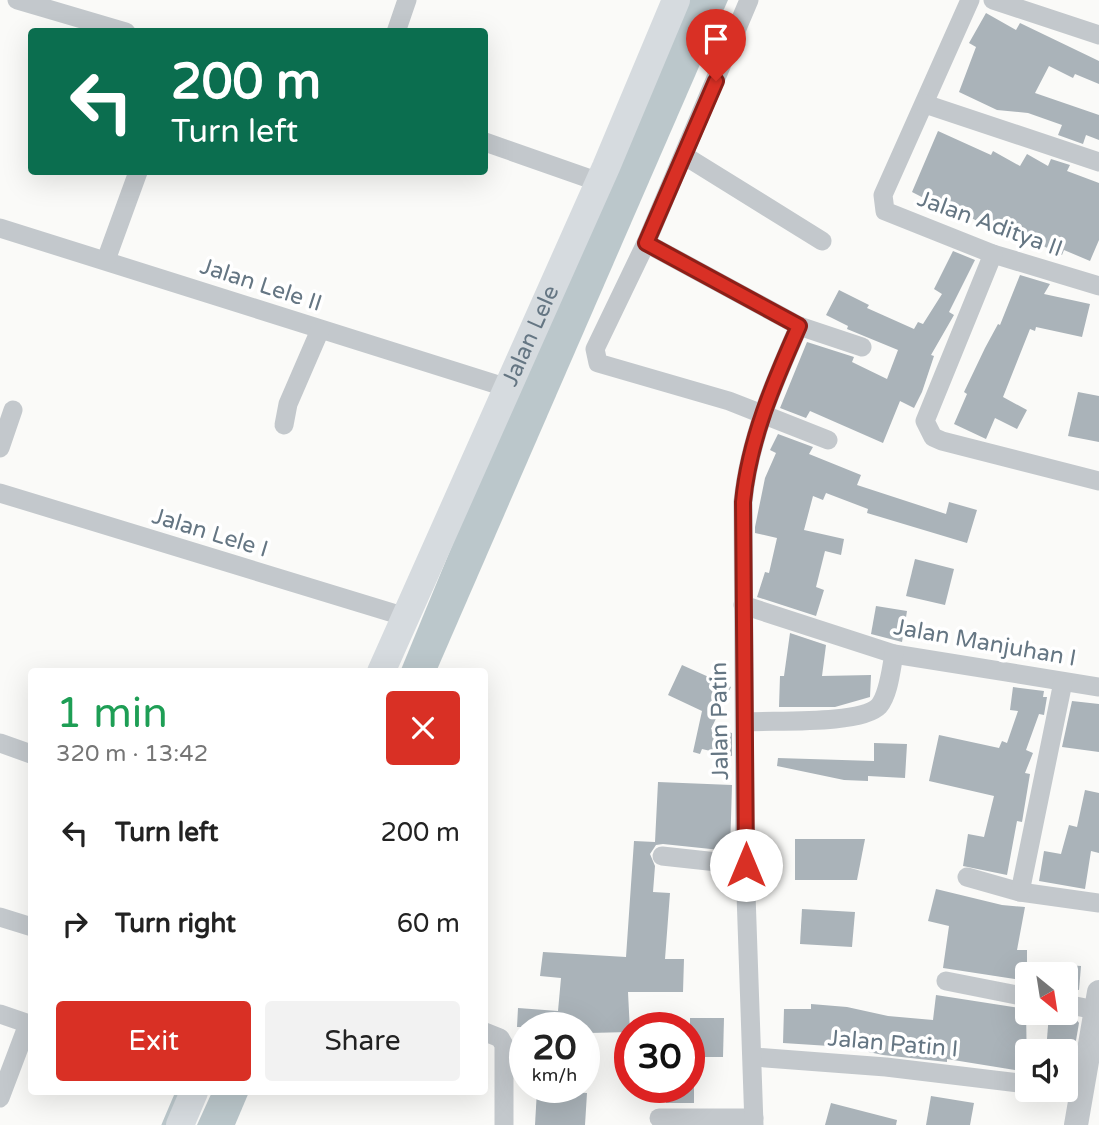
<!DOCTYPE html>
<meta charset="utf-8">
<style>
body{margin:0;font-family:"Varela Round",sans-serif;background:#f2f2f2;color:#222;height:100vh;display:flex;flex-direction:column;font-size:26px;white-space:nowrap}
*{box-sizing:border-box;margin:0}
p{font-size:23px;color:#767676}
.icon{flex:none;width:38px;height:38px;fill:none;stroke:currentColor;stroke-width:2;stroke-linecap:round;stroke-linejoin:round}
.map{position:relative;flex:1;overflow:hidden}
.details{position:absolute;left:28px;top:668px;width:460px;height:427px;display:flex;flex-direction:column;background:#fff;border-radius:7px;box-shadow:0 7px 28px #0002}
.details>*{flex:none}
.top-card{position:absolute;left:28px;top:28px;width:460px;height:147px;border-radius:7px;box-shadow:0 7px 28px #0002;background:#0b6e4f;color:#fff;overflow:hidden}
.needle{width:46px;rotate:150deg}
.fabs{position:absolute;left:1015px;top:962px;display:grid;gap:14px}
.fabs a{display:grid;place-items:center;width:63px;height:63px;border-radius:7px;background:#fff;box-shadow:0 7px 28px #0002;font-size:35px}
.speed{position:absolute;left:509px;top:1012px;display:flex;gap:14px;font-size:35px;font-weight:700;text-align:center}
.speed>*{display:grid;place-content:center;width:91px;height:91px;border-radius:50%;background:#fff;box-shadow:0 7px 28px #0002;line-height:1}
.speed small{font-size:18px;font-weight:400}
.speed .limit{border:10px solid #d22;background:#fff;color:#111}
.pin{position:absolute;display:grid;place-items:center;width:60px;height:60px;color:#fff;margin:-72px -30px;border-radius:50% 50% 50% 0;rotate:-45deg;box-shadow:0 0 7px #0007}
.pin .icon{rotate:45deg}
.me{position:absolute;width:77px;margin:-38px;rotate:0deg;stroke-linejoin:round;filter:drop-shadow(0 0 5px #0008)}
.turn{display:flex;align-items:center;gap:24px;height:147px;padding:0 28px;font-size:32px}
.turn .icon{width:91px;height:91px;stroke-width:2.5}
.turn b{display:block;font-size:49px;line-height:60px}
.round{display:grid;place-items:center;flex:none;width:74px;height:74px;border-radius:7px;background:#f2f2f2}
.summary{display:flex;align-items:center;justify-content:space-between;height:119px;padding:0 28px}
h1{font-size:42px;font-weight:600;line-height:52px;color:#1e9e55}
.button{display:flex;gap:14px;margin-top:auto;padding:14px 28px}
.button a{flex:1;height:80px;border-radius:7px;background:#d93025;color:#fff;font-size:28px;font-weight:600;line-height:80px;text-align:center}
.button a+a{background:#f2f2f2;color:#222}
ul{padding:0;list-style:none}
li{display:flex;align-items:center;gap:21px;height:91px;padding:0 28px}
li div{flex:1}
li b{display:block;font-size:26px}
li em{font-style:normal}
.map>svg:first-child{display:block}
.water{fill:#bbc7cb}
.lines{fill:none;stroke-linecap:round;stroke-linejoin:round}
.stream{stroke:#bbc7cb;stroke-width:5}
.building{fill:#aab3b9}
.minor{stroke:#c3c8cc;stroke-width:19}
.tertiary{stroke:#c3c8cc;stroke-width:24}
.secondary{stroke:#d6dbdf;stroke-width:28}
.route-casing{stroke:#8d1f18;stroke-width:18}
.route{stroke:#d93025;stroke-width:12}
.labels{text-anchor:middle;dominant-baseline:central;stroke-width:7;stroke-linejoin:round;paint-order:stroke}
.street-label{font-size:23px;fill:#657683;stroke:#fff}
</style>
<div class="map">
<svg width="1099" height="1125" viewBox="0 0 1099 1125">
<rect width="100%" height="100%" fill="#fafaf8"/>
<g class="water">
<path d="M688,0H728L436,672H400L524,371Z"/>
<path d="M212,1092H249L235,1125H197Z"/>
</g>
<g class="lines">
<path class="stream" d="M164,1125L178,1092"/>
</g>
<g class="building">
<path d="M986,13L1016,30L1020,23L1099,61V84L1075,74L1073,78L1049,66L1035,93L1099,115V140L1086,135L1083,144L1058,135L1062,125L1028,113L997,110L959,92L976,47L969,43Z"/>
<path d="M938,131L991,155L993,151L1020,166L1027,154L1048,166L1051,159L1070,165L1067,171L1099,183V240L1090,261L1064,250L1062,255L980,216L977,221L955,209L953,213L912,192Z"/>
<path d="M953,251L975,260L949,312L954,315L931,355L934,356L922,392L914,408L900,401L883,443L810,411L806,418L780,408L807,342L854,357L852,362L887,379L898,350L847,329L848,326L826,315L839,290L869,305L867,308L914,329L918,322L923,324L942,294L934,289Z"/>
<path d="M1020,275L1050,284L1044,294L1090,304L1082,337L1036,327L1035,331L1030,329L1003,397L1027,410L1017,429L995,418L986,439L954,424L967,394L964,392L985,348L998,324L1000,325Z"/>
<path d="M1078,392L1099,396V442L1068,436Z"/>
<path d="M778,434L813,447L809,454L861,475L857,485L946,514L949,502L977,510L967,543L867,513L868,509L826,493L823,500L813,496L804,530L844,539L841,555L825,551L816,587L824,590L816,616L757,597L765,572L769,573L777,538L755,533V527L765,478L776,453L770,450Z"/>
<path d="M915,559L954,569L945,605L906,596Z"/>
<path d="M876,606L907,611L902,642L871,634Z"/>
<path d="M790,633L826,645L822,676L871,675L870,697L835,707H779L780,676H784Z"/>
<path d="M682,665L731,687L711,729L732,733V756L702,749L700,754L693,752L702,711L668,695Z"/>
<path d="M1013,687L1044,691L1043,697H1047L1044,715L1039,714L1026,750L1033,753L1025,773L1030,774L1022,822L1017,821L1007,875L963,866L968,834L984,837L994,796L929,781L939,735L999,748L1002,741L1007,743L1018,711L1010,710Z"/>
<path d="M1072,701L1099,704V752L1062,747Z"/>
<path d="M874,743L907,744L905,778L868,776V781L844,780L777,766L778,758L874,761Z"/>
<path d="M658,782L732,785L730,851L663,844L656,845L650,854L655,866L653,892L670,893L665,959H684L683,992H628L630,1032L589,1033L588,1027H517L518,1008L558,1011L561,978L540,976L543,952L626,957L634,841L655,842Z"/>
<path d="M1085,790L1099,793V853L1091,851L1085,889L1039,881L1044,851L1061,854L1069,825L1077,827Z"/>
<path d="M795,839H865L857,880H795Z"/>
<path d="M936,889L1002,905L1025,907L1017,950H1027V981L943,968L949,926L928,921Z"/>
<path d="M802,909L855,912L852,947L800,944Z"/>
<path d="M1066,965L1081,966L1079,990L1066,988Z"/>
<path d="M936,995L1026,1009L1027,1072L947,1059V1062L883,1055L845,1047L783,1043L784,1009H811V1004L847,1007L888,1016L933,1020Z"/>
<path d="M1049,1013L1076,1019L1079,1023L1074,1052H1046Z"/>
<path d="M690,1018H724L723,1057H690Z"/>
<path d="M667,1087H694V1103H666Z"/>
<path d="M537,1090L587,1093L585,1125H535Z"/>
<path d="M931,1096L974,1103L970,1125H926Z"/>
<path d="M831,1103L897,1120L896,1125H825Z"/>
</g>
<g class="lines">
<g class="minor">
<path d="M17,0L126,32"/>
<path d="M749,0L646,243L799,326L862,347"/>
<path d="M970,0L883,195L885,211L993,254L1099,286"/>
<path d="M993,0L1099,35"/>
<path d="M396,32L407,0"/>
<path d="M925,104L1099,162"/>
<path d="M485,142L599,182"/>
<path d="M685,156L822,241"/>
<path d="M0,228L508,388"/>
<path d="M646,243L595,349L598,363L729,401L828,440"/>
<path d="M993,254L925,421L933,437L942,441L1099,481"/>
<path d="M106,260L138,172"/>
<path d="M284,425L288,404L320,330"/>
<path d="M0,448L13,410"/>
<path d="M0,493L406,617"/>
<path d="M743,605L894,654L1099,687"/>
<path d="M746,722C773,720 861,725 879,706C889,694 891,669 894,654"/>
<path d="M0,743L31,754"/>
<path d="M662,856L745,865"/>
<path d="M967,877L1020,892L1099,903"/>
<path d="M1020,892L1063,682"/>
<path d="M0,917L32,927"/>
<path d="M946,981L1027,997"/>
<path d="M1066,1004L1095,1010"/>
<path d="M0,1014L32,1025"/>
<path d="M485,1032L500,1038L504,1045V1125"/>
<path d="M754,1057L886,1067L1027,1084"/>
<path d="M0,1098L28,1024"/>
<path d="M659,1118H754"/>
<path d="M754,1125L745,865L743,502C749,440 774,382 799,326"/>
</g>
<path class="tertiary" d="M1076,1125L1099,992"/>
<g class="secondary">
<path id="s1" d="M381,672L606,167L676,0"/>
<path d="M180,1125L194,1092"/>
</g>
</g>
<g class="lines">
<g class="route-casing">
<path id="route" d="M716,81L646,243L799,326C774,382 749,440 743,502L746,865"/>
</g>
<use href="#route" class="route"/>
</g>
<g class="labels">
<g class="street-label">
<text transform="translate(990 224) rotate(20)">Jalan Aditya II</text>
<text transform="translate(261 285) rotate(18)">Jalan Lele II</text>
<text stroke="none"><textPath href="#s1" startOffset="368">Jalan Lele</textPath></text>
<text transform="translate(210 533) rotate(17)">Jalan Lele I</text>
<text transform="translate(985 643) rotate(10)">Jalan Manjuhan I</text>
<text transform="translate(720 721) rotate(-91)">Jalan Patin</text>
<text transform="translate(893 1044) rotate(5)">Jalan Patin I</text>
</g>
</g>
</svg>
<div class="fabs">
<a><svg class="needle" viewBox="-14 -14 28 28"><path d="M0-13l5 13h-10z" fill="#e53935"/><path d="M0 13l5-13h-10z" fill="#767676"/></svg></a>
<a><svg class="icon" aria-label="sound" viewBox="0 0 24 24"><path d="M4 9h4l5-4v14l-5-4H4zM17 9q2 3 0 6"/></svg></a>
</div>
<div class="speed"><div>20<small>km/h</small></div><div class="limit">30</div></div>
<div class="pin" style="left:716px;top:81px;background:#d93025"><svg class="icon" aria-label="arrive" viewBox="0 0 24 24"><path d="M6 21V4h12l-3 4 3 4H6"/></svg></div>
<svg class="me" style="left:746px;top:865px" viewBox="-20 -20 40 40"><circle r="19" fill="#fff"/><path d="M0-13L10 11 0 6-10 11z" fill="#d93025"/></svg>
<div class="top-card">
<div class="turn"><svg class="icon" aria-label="left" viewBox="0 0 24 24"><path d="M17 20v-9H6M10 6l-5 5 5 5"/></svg><div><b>200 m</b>Turn left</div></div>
</div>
<section class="details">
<div class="summary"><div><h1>1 min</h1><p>320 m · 13:42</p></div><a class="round" style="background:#d93025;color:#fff"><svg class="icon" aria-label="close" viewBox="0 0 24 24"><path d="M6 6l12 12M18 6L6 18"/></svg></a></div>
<ul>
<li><svg class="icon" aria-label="left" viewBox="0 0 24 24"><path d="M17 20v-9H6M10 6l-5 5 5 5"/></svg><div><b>Turn left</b></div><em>200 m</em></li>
<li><svg class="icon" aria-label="right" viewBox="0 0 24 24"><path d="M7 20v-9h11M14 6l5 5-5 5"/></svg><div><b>Turn right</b></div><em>60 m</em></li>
</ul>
<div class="button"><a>Exit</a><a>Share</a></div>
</section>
</div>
